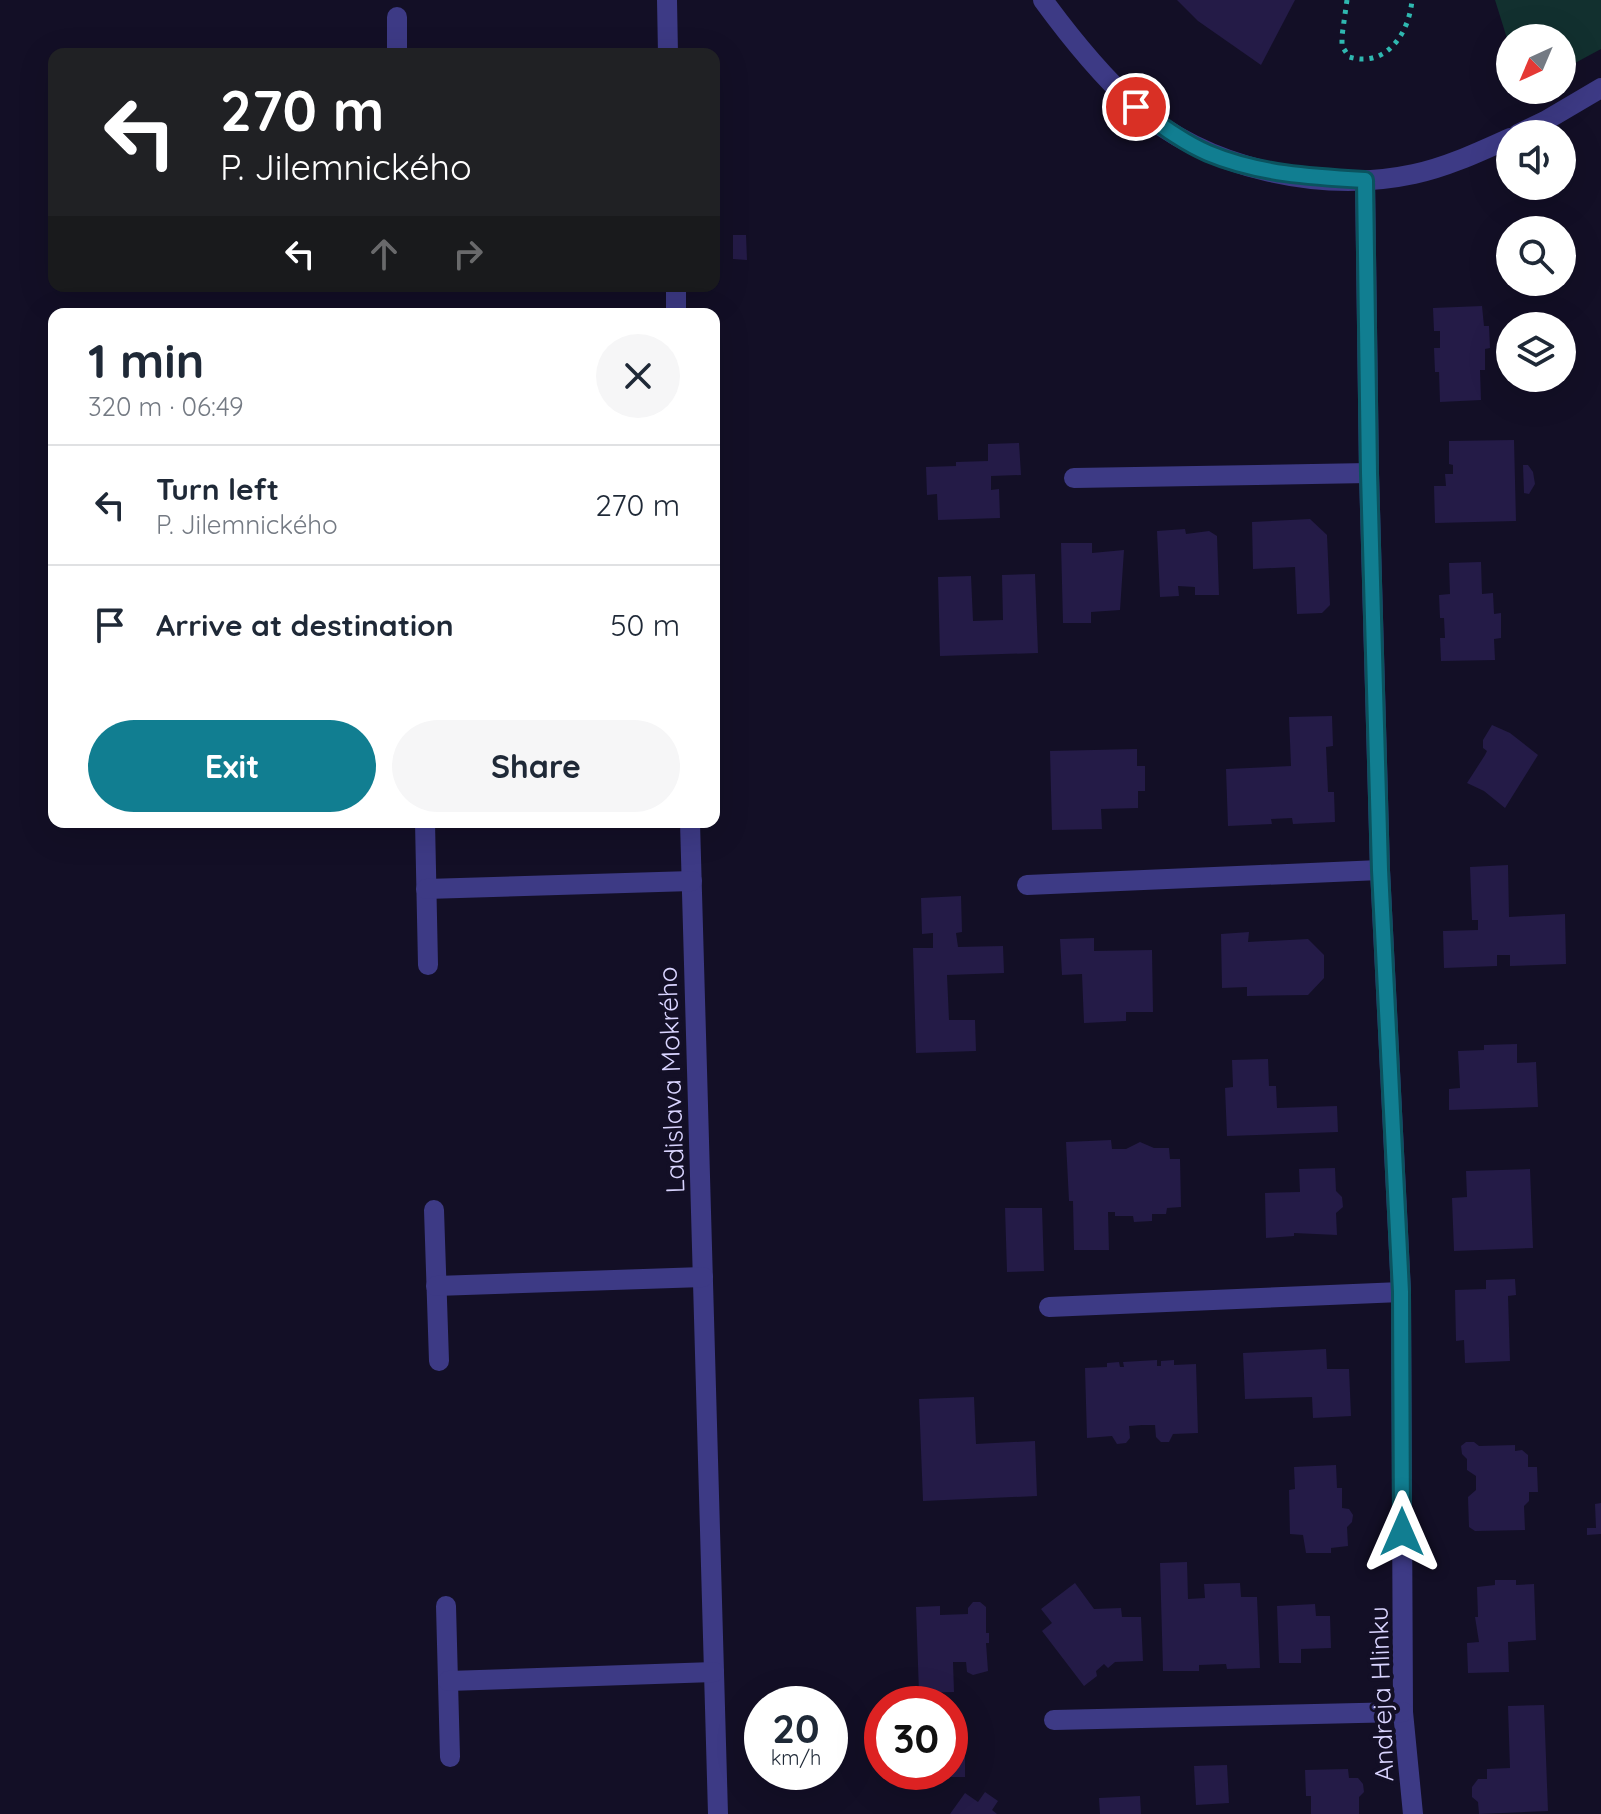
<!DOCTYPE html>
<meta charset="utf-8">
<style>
body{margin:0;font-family:Quicksand,sans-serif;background:#f6f6f7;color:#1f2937;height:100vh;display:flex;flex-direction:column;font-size:30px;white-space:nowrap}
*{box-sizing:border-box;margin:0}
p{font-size:26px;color:#747a83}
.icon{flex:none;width:44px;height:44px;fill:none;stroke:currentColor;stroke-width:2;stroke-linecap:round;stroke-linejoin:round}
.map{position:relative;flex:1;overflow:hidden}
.side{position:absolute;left:48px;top:308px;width:672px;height:520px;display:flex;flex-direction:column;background:#fff;border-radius:16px;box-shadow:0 8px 32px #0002}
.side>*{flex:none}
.hud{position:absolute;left:48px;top:48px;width:672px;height:244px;border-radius:16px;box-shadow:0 8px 32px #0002;background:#202124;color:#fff;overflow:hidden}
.needle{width:52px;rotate:224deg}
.controls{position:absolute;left:1496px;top:24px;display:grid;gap:16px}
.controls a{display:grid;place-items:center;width:80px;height:80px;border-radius:50%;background:#fff;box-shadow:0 8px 32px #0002;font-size:40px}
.speed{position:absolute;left:744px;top:1686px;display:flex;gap:16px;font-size:40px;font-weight:700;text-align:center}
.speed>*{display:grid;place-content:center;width:104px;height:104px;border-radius:50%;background:#fff;box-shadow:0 8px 32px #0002;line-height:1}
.speed small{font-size:20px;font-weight:400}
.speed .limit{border:12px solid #d22;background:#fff;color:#111}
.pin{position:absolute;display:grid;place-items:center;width:68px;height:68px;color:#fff;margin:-34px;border:4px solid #fff;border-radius:50%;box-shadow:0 2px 8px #0007}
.me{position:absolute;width:88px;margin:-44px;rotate:0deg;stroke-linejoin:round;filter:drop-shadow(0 0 6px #0008)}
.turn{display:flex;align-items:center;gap:28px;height:168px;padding:0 40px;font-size:36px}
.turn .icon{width:104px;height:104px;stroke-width:2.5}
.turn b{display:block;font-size:56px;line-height:68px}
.lanes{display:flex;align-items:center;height:76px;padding:0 40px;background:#0003;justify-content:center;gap:40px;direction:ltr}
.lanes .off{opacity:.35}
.round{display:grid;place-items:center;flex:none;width:84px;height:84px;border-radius:42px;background:#f6f6f7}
.summary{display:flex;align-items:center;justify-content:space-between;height:136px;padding:0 40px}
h1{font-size:48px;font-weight:800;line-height:60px}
.action{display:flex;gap:16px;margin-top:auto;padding:16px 40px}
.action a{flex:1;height:92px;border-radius:48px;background:#117e91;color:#fff;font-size:32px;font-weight:800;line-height:92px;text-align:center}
.action a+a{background:#f6f6f7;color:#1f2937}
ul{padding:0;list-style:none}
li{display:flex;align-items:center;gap:24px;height:120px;padding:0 40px;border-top:2px solid #e0e1e3}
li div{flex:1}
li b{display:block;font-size:30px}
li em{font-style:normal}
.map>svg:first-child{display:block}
.green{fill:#12302f}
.building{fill:#241b47}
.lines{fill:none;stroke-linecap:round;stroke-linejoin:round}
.path{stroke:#2fb8b0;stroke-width:5;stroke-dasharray:4 6;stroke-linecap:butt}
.minor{stroke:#3d3a85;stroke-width:20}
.route-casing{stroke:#0b525e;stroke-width:20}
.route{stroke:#117e91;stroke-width:14}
.labels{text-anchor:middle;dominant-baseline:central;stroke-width:8;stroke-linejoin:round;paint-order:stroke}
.street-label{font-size:26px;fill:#d9d4ff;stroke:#130f26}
</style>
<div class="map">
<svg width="1601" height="1814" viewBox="0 0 1601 1814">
<rect width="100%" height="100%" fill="#130f26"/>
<path class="green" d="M1495,0H1601V49L1562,70V38H1510V48Z"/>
<g class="building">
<path d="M1177,0H1295L1261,65L1198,21Z"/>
<path d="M733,235H746L747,260L733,259Z"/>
<path d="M1482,306L1484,326H1489L1490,348L1485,349V370H1480L1481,400L1440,402L1439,372H1435L1434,348H1440V331H1434L1433,308Z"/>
<path d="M1514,440L1516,521L1435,523L1434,486H1446L1445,474H1453V465L1449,464V441Z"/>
<path d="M1019,443L1021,475L991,476V490L999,489L1000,518L938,520L937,494L927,495L926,467L956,466V462L988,461V444Z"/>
<path d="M1523,465H1528L1533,472L1535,484L1529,494L1524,493Z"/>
<path d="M1310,519L1327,535L1330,605L1322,613L1297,614L1295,567L1253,569L1252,522Z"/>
<path d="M1185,529L1186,534L1209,531L1217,536L1219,595H1195V587L1178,586L1179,596L1160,597L1157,531Z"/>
<path d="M1061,543H1092V553L1124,550L1120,610L1091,612V623H1063Z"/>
<path d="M1481,562L1482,594L1493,593L1494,614L1501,613V638L1494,639L1495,660L1441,661L1440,638H1445L1444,618H1440L1439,595L1450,594L1449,563Z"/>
<path d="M1035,574L1038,653L940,656L938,577L971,576L973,621L1003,620L1002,575Z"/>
<path d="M1332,716L1333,746L1326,747L1328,792H1334L1335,822L1293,824L1292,818L1271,819L1272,824L1228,826L1226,769L1291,766L1289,717Z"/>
<path d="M1492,725L1510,733L1538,755L1505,808L1484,791L1467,783L1485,755L1487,751L1483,748V740Z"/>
<path d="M1137,749V766H1145V791H1138V808L1101,809L1102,829L1052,830L1050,751Z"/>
<path d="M1508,865L1509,917L1565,914L1566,964L1510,966V955H1497V966L1444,968L1443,931L1478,930V920H1472L1470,867Z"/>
<path d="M961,896L962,932L956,933L958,947L1003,946L1004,973L947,975L949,1020H975L976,1051L916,1053L913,948H933V933L922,934L921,898Z"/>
<path d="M1249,932L1248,942L1308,939L1324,955V978L1308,995L1247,996V987L1222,988L1221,934Z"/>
<path d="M1094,938V951L1152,950L1153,1012H1126V1021L1084,1023L1082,974L1062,975L1060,939Z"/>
<path d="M1517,1044V1063L1536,1062L1538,1107L1449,1110V1089L1460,1088L1458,1051L1484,1050V1045Z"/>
<path d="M1268,1059L1269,1086H1276L1277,1108L1337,1106L1338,1132L1227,1136L1225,1088L1233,1087L1232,1060Z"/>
<path d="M1111,1140L1112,1149H1126L1140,1142L1154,1148H1169L1170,1159H1180L1181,1207L1167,1208L1166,1214H1152V1221L1134,1222L1133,1216H1115V1212H1108L1109,1250H1074L1073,1201H1069L1066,1142Z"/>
<path d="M1335,1168L1336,1191L1342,1197L1343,1207L1336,1213L1337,1235L1294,1233V1236L1266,1238L1265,1193L1300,1192L1299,1169Z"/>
<path d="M1530,1169L1533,1248L1454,1251L1452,1198L1467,1197L1466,1171Z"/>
<path d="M1005,1208H1042L1044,1271L1007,1272Z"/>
<path d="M1515,1279L1516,1295L1508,1296L1510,1361L1465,1363L1464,1340L1456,1341L1455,1290L1486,1289V1280Z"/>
<path d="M1326,1349L1327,1369H1349L1351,1416L1313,1418L1312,1397L1245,1399L1243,1353Z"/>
<path d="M1157,1360V1366H1161V1361L1174,1360V1365L1196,1364L1198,1433L1173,1434L1169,1442H1161L1156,1437L1155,1425H1142L1129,1426L1130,1438L1126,1443L1117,1444L1112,1436L1087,1438L1085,1368L1107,1367V1363L1119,1362L1120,1367H1124L1123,1362Z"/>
<path d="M974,1397L976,1444L1035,1441L1037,1496L923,1501L919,1399Z"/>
<path d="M1466,1442H1474L1479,1446L1515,1445V1451L1522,1450L1528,1455V1467H1537L1538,1492H1529V1501L1524,1506L1525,1530L1475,1531L1469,1527L1468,1497L1476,1490V1476L1467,1470V1459L1462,1454L1461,1446Z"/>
<path d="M1336,1465L1337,1488H1342V1508L1349,1509L1353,1515L1352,1522L1347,1527L1348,1546L1331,1548V1553H1306L1303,1535L1290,1534L1289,1490L1295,1489L1294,1467Z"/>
<path d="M1601,1503V1534L1587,1535V1528H1596L1595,1504Z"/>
<path d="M1187,1562L1188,1599L1205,1598L1204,1584L1240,1583L1241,1597H1257L1260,1668L1227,1669L1226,1664L1199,1665V1671H1163L1160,1563Z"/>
<path d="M1495,1580H1516V1585L1534,1584L1536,1640L1508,1642L1509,1672L1468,1673L1467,1643L1479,1642L1475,1617H1478L1477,1587L1495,1585Z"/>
<path d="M1075,1583L1094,1609L1121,1608L1122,1617H1141L1143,1661L1115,1662L1108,1668L1104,1664L1096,1671L1097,1676L1084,1686L1042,1631L1052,1623L1041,1609Z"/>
<path d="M973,1602H980L986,1607V1633H989V1643H986L988,1671L973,1675L967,1672L966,1662H953L954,1692L919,1693L916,1607L940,1606V1615L968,1614V1608Z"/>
<path d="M1315,1604L1316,1616H1330L1331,1648L1301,1649V1663H1279L1277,1606Z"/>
<path d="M1544,1705L1548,1811L1479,1814L1478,1802L1472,1797V1787L1478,1779H1487V1769L1510,1768L1508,1706Z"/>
<path d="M950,1738H965V1777H930L929,1772H950Z"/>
<path d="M1227,1765L1229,1803L1196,1805L1194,1766Z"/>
<path d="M1348,1769L1349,1778H1358L1363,1784L1364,1792L1359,1797V1814H1311V1796H1306L1305,1770Z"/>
<path d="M985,1792L998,1801L992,1810L997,1814H950L965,1793L978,1802Z"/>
<path d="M1140,1796L1141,1814H1100L1099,1798Z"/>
</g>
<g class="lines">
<path class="path" d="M1347,0L1342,36V46L1349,57C1386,68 1409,34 1412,0"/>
<g class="minor">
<path d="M667,0L668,54"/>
<path d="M1043,0C1070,37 1100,74 1134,105C1206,169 1321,194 1414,174C1447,167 1479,152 1510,138"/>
<path d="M397,17V54"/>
<path d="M1518,134L1545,121L1601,88"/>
<path d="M1365,180L1369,473L1380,870L1401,1292L1403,1712L1413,1814"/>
<path d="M676,286V314"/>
<path d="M1074,478L1369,473"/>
<path d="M425,822L428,965"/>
<path d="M690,822L718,1814"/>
<path d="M1027,885L1380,870"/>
<path d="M426,889L692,881"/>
<path d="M434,1210L439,1361"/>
<path d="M436,1286L703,1277"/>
<path d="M1049,1307L1401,1292"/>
<path d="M446,1606L450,1757"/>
<path d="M448,1681L714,1672"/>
<path d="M1054,1720L1403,1712"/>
</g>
</g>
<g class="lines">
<g class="route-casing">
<path id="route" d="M1136,107C1158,123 1182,142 1208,153C1258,174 1312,177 1365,180L1369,473L1380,870L1401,1292L1402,1532"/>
</g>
<use href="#route" class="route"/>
</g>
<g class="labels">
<g class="street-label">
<text transform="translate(671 1080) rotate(-92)">Ladislava Mokrého</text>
<text transform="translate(1381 1694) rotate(-92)">Andreja Hlinku</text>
</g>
</g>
</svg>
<div class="controls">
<a><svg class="needle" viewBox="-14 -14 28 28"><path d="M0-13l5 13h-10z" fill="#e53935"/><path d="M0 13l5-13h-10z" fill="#747a83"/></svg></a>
<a><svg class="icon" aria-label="sound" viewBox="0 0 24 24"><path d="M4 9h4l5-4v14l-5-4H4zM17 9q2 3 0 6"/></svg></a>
<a><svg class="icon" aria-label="search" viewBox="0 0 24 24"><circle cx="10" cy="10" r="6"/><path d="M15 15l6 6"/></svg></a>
<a><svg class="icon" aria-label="layers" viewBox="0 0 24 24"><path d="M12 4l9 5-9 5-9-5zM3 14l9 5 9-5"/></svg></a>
</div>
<div class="speed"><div>20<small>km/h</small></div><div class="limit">30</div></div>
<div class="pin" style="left:1136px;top:107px;background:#d93025"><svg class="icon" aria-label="arrive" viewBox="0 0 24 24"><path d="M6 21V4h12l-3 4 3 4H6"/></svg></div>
<svg class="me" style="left:1402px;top:1532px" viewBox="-20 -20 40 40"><path d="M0-17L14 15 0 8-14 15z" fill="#117e91" stroke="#fff" stroke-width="4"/></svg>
<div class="hud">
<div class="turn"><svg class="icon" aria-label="left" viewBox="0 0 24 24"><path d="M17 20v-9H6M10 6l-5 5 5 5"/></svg><div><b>270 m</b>P. Jilemnického</div></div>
<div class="lanes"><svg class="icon" aria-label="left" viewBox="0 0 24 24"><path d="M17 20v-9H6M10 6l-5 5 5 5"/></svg><svg class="icon off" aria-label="ahead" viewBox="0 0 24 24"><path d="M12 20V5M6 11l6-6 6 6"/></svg><svg class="icon off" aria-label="right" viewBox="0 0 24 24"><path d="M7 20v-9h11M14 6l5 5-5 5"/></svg></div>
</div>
<section class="side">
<div class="summary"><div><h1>1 min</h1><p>320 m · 06:49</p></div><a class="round"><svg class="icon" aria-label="close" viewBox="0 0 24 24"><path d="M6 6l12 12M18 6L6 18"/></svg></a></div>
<ul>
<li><svg class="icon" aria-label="left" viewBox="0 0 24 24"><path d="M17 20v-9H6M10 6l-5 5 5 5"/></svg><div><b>Turn left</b><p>P. Jilemnického</p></div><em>270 m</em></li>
<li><svg class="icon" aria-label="arrive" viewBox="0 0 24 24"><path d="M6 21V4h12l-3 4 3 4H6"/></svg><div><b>Arrive at destination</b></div><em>50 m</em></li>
</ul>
<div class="action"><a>Exit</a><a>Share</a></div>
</section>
</div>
